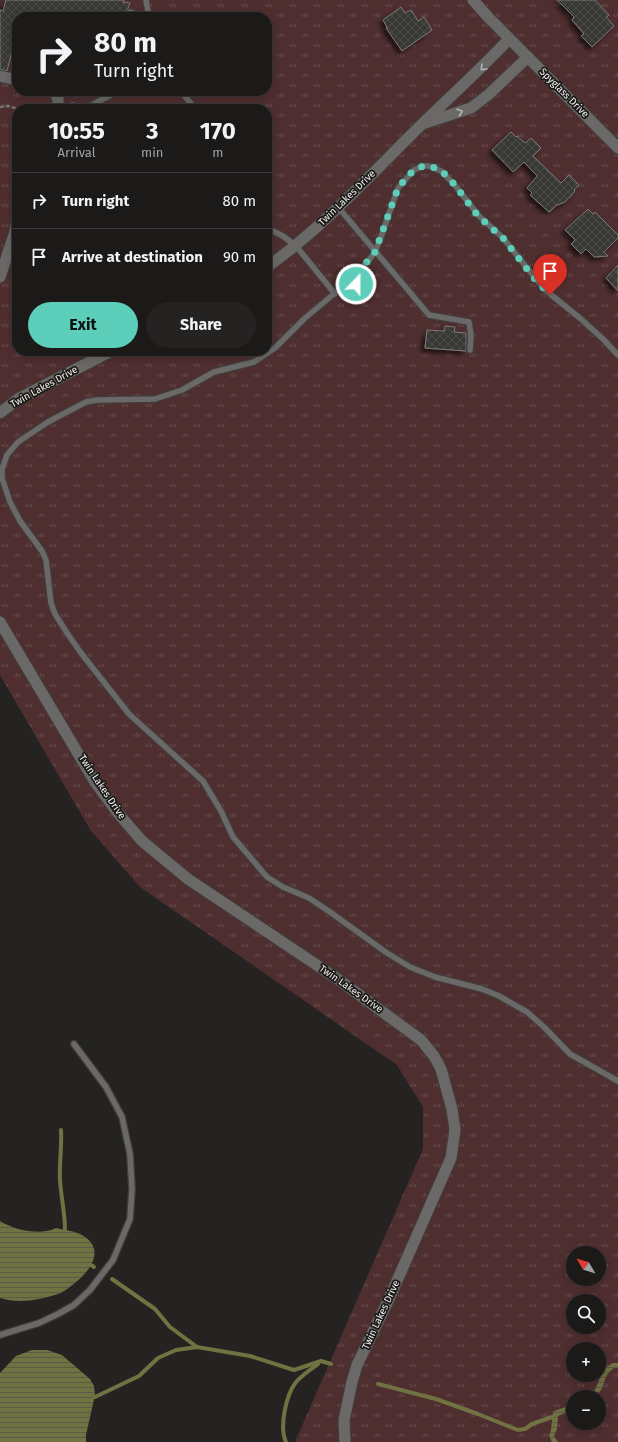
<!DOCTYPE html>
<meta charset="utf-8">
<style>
body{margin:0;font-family:"Fira Sans",sans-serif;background:#252322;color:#f1f3f6;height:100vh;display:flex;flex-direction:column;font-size:15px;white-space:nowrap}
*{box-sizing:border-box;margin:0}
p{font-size:13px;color:#a0a1a2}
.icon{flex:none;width:22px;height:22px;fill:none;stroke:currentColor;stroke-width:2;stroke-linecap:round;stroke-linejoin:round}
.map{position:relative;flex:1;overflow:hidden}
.side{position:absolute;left:12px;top:104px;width:260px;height:252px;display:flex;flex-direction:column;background:#1c1a19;border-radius:16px;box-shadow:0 2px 10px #0003,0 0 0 1px #3a3838}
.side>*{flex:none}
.banner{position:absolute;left:12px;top:12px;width:260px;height:84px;border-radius:16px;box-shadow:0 2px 10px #0003,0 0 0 1px #3a3838;background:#1c1a19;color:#f1f3f6;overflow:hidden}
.needle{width:26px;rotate:308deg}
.fabs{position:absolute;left:566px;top:1246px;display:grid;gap:8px}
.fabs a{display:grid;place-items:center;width:40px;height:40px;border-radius:50%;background:#1c1a19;box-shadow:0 2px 10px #0003,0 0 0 1px #3a3838;font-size:20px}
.pin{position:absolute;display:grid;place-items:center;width:34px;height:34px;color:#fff;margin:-41px -17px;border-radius:50% 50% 50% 0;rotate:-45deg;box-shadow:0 0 4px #0007}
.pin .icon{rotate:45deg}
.me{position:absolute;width:44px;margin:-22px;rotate:22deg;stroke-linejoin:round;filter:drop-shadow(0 0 3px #0008)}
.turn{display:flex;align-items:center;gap:14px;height:84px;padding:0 16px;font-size:18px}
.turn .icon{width:52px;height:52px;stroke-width:2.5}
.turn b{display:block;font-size:28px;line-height:34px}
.eta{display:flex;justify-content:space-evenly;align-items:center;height:68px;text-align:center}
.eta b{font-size:24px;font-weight:700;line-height:28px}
.primary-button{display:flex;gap:8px;margin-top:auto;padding:8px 16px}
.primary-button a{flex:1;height:46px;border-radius:24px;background:#5cceba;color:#111;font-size:16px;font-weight:700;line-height:46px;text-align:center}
.primary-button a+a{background:#252322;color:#f1f3f6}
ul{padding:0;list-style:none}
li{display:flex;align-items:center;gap:12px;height:56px;padding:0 16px;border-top:1px solid #3a3838}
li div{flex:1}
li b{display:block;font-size:15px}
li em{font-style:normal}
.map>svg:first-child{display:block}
.grass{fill:url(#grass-tufts);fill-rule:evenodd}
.water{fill:url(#water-rules)}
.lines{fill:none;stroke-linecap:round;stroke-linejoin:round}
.stream{stroke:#707242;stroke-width:4}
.building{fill:url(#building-cross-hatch);stroke:#7a7976;filter:url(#shadow)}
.lane-casing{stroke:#403f3d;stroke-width:8}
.street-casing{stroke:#403f3d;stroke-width:13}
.path{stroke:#747371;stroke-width:2.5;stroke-dasharray:4 2;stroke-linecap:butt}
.lane{stroke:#6b6967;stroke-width:5.5}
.street{stroke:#6b6967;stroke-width:11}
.oneway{stroke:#b6b4b2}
.route{stroke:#5cceba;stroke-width:7;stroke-dasharray:0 12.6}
.labels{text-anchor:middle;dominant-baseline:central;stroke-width:3.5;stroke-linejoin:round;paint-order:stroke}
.street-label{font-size:10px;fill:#f3f2f0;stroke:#1c1a18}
</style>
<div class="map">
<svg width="618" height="1442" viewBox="0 0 618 1442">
<defs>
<pattern id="grass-tufts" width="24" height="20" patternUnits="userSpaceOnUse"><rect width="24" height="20" fill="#4f2e30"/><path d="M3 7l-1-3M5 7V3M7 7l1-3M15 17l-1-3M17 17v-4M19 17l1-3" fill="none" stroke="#694d4e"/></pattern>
<pattern id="water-rules" width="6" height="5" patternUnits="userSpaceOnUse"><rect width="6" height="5" fill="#707242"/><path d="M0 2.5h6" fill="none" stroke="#5b5b45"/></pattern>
<pattern id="building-cross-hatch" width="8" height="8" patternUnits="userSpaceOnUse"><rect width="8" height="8" fill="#393835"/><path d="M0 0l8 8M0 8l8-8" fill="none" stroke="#4c4c49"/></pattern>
<filter id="shadow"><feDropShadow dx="-3.5" dy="3.5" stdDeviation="2" flood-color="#0009"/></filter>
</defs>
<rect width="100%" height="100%" fill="#252321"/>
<path class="grass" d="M0,0H618V1442H295L423,1149V1107L397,1065L140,887L91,831L0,675ZM17,17H267V91H17ZM17,109H267V351H17ZM573,1253H599V1279H573ZM573,1301H599V1327H573ZM573,1349H599V1375H573ZM573,1397H599V1423H573Z"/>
<g class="water">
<path d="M0,1221C14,1230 41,1236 56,1228C64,1230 75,1231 82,1235C108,1250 88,1274 71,1286C67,1289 62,1293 58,1294C39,1300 19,1304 0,1298Z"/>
<path d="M32,1350H47L62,1355L90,1379L94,1386L95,1395L86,1435V1442H0V1373L16,1356Z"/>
<path d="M613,1363H618V1368H614C597,1379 611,1397 583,1397L587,1393L594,1391C601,1380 600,1369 613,1363Z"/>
<path d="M573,1404V1410L558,1416L557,1429L554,1436L558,1442H552L549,1436L551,1430L553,1412L557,1410Z"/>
</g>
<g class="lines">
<g class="stream">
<path d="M61,1130C62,1147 59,1164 60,1180C61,1197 65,1213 65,1230"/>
<path d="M91,1265L94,1267"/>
<path d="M112,1279L155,1309L170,1327L197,1347"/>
<path d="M378,1384L436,1399L478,1414L518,1430L525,1429L532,1424L552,1417"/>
<path d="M95,1397L139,1376L158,1358L176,1350L197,1347L250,1356L294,1370L321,1361L331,1364"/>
<path d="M286,1442C279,1427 286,1395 296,1382C302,1375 311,1369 318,1364"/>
</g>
</g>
<g class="building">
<path d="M6,0H124L123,2L130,3L128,8L126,11V17H17V39H15L7,71L0,69V10L3,11Z"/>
<path d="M557,0H595L609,15L606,17L614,26L592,47L581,36L584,34L572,20L574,17Z"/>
<path d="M401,7L405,13L411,10L418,21L424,17L432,30L402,51L386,28L387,27L383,20Z"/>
<path d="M511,132L516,137L517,136L525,143L531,138L541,148L533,156L561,183L569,175L579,185L574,190L575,191L565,202L557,205L549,212L530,195L532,193L527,188L537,176L524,162L513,172L492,150Z"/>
<path d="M588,209L593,214L595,212L618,235V238L604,252L608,256L594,257L586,249L581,254L571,244L575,240L565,230Z"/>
<path d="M618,265V291L606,278Z"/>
<path d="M445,326L455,327L454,332L466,333V351L425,348L427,330L444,331Z"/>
</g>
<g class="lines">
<g class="lane-casing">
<g id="lane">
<path d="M146,0L149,17"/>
<path d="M130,12L136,14L141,17"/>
<path d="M181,91L195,109"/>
<path d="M76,94L81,91"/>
<path d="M72,105L82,108L90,106L118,91"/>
<path d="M338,207L429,315L469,322L471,335L470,350"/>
<path d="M267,228L283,236L296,246L335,294"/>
<path d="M341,289C356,292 357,288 358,273"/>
<path d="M618,355L603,339L581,319L544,289L503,238L479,216L454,184L441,171L429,166H423L414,170L398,188L381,237L375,252L369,260L342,287L304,319L275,348L254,362L214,372L182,390L155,399L97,400L86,402L48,422L18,442L7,455L2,469V478L10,502L20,521L42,551L46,560L51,603L55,614L67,633L81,653L129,714L203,781L221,811L233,837L267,877L283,887L309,898L330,912L387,953L410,967L435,977L482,989L499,996L527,1012L544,1027L570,1054L618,1081"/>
<path d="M0,1335L39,1323L58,1314L74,1305L90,1290L113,1260L130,1219L132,1189L130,1154L122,1117L106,1087L74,1044"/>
</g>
</g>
<g class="street-casing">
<g id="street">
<path d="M473,0L488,17L618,148"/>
<path d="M0,76L17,80"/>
<path d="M53,91L58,98V109"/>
<path d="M425,123L471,108L488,95L528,57"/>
<path d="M267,267C319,230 364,182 409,137C442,104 477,73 509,39"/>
<path d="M0,277L15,232L17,219"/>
<path d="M0,413L18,399L111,351"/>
<path d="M0,622L95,782L117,812L142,841L188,879L339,980L421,1040L434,1056L441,1069L452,1109L455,1130L451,1158L389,1299L357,1365L352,1382L344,1420L345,1442"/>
</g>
</g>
<path class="path" d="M0,107L8,106L18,109"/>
<use href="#lane" class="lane"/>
<use href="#street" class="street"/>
</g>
<defs><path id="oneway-chevron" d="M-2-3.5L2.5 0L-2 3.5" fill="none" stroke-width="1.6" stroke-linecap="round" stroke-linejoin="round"/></defs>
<g class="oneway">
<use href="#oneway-chevron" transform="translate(483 68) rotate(134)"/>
<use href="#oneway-chevron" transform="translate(460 112) rotate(-19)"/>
</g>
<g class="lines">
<path class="route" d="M356,284L358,273L375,252L398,188L408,176L414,170L423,166H429L441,170L454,184L478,216L503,238L533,277L550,295"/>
</g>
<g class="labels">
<g class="street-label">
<text transform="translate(564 93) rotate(45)">Spyglass Drive</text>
<text transform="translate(347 198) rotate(-44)">Twin Lakes Drive</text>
<text transform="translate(44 387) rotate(-29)">Twin Lakes Drive</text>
<text transform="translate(102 787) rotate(56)">Twin Lakes Drive</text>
<text transform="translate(351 989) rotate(35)">Twin Lakes Drive</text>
<text transform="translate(381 1315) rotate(-65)">Twin Lakes Drive</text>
</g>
</g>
</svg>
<div class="fabs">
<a><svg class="needle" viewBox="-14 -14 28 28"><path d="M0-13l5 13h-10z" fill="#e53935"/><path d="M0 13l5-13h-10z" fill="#a0a1a2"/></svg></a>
<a><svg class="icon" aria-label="search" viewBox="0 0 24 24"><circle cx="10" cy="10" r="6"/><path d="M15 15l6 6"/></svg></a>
<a>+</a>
<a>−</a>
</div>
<div class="pin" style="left:550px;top:295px;background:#d93025"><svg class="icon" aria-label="arrive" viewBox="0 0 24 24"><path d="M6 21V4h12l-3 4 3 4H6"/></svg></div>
<svg class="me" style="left:356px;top:284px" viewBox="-20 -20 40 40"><circle r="17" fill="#5cceba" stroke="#fff" stroke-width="3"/><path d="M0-11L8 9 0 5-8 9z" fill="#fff"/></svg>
<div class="banner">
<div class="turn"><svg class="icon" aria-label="right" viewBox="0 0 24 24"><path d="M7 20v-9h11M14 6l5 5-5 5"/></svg><div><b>80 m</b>Turn right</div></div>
</div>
<section class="side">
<div class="eta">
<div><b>10:55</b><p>Arrival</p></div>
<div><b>3</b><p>min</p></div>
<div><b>170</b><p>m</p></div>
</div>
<ul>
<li><svg class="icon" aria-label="right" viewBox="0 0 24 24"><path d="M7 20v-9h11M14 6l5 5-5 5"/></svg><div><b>Turn right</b></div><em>80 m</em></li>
<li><svg class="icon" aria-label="arrive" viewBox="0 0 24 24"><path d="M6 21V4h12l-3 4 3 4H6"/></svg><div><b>Arrive at destination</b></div><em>90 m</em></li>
</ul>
<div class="primary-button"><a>Exit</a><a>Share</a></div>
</section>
</div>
